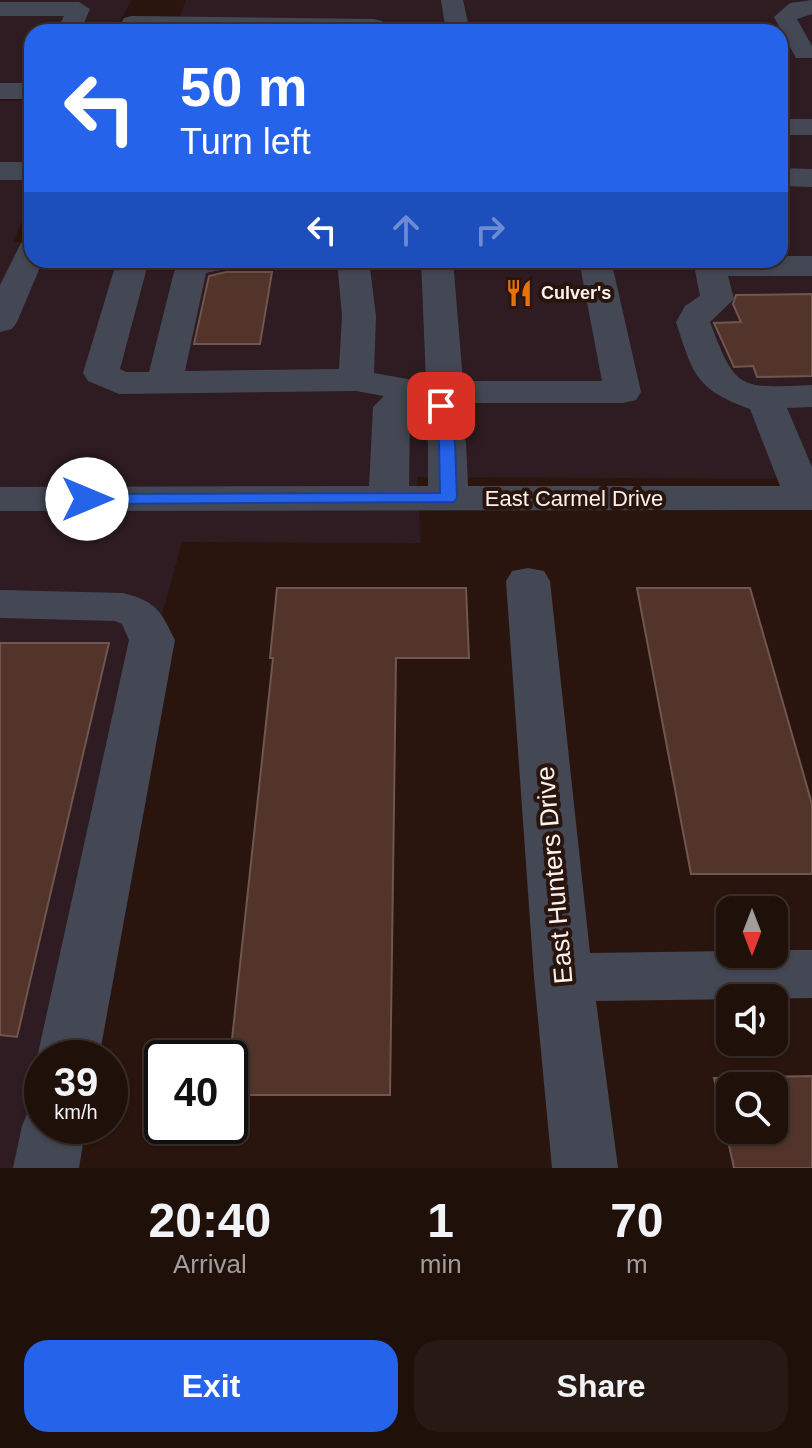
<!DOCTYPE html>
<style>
body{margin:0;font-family:Arial,sans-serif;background:#271913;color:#f1f3f6;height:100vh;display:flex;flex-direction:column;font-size:30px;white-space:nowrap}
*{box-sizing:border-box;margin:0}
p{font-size:26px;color:#a19d9c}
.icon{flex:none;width:44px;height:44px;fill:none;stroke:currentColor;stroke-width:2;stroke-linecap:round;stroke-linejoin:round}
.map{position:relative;height:1168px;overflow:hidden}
.panel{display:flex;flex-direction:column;background:#1f100a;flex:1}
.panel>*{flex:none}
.hud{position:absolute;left:24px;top:24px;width:764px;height:244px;border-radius:24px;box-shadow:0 2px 6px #0004,0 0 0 2px #3c302b;background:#2563eb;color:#fff;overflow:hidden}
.needle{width:52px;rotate:180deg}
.tools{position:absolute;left:716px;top:896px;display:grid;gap:16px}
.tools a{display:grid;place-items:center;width:72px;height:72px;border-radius:16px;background:#1f100a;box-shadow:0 2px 6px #0004,0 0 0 2px #3c302b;font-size:40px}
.speed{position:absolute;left:24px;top:1040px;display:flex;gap:16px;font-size:40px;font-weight:700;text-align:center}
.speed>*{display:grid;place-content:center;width:104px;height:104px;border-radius:50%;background:#1f100a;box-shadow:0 2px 6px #0004,0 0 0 2px #3c302b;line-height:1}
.speed small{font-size:20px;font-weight:400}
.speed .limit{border:4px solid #111;border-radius:12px;background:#fff;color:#111}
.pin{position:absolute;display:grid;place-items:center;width:68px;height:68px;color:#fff;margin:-34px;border-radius:16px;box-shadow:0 4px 12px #0006}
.me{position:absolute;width:88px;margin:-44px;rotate:90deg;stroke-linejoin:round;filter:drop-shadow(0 0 6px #0008)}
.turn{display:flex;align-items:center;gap:28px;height:168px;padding:0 24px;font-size:36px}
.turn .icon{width:104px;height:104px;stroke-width:2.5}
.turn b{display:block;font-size:56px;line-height:68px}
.lanes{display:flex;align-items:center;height:76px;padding:0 24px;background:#0003;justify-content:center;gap:40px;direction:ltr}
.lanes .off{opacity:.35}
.eta{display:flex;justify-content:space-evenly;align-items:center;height:136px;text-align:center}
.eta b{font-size:48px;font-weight:700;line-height:56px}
.primary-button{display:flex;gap:16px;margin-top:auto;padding:16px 24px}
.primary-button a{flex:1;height:92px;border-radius:24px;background:#2563eb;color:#fff;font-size:32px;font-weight:700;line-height:92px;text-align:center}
.primary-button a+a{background:#271913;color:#f1f3f6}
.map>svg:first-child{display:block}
.commercial{fill:#2e1c22}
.building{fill:#52342b;stroke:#6f564e;stroke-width:2;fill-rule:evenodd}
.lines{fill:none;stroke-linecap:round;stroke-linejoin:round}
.minor{fill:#444854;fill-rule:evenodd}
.route{fill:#2563eb;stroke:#184099;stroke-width:2}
.labels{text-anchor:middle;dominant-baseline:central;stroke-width:8;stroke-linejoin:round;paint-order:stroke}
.far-poi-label{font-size:18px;font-weight:bold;fill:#fef2ed;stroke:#29150e;text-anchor:start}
.street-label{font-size:22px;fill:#fef2ed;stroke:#29150e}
.near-street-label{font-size:26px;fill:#fef2ed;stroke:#29150e}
</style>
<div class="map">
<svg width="812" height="1168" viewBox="0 0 812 1168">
<rect width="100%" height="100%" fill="#29150e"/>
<g class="commercial">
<path d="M0,0H132L113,32H32V83H0Z"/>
<path d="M186,0H812V479L417,477L421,543L182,542L42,1058V1126L48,1168H0V101H32V198L13,242H32V260H780V32H174Z"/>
</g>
<g class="building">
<path d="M226,272H272L260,344H194L209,276Z"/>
<path d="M812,294V376L757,377L753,366L734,367L714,323L741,322L733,304L736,295Z"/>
<path d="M277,588H466L469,658H396L390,1095H230V1058L273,658H270Z"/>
<path d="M637,588H750L812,804V874H691Z"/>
<path d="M0,643H109L17,1037L0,1035Z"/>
<path d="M812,1076V1168H734L714,1078ZM730,1086H774V1130H730Z"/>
</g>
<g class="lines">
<g class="minor">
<path d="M441,0H463L470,32H446Z"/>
<path d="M812,0V14L797,19L812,46V58H796L774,17L790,3Z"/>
<path d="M0,2H79L90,9L80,32H56L64,16H0Z"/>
<path d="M132,16L374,19L382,21L386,26L385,32H214L124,28L121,23L124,18Z"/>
<rect x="0" y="83" width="32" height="16"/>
<rect x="780" y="119" width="32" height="16"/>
<rect x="0" y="162" width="32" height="18"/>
<path d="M780,168L812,169V187L780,186Z"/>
<path d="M32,241V260H43L17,322L12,329L0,332V285L21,243Z"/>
<path d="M780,256H812V276H728L734,299L710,322C736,392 740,388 812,385V407L787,408L812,467V510L0,511V487L369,486L373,407L384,396L356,391L119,394L88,381L83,373L117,260H149L120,369L126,372H149L174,272L182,260H239L234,267L206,273L185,371L339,369L342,316L337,260H369L376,316L374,373L419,381H426L421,260H453L463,381H602L579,260H611L641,392L636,400L623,403H458L466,443L468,486H780L750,409C695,389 693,374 676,322L685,306L700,296L693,260H780ZM418,408L423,411L428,443V486H409L410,412Z"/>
<path d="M528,568L544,571L550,581L590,953L730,951V954H774V950H812V998L596,1001L618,1168H552L534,977L506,581L512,571Z"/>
<path d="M0,590L123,593C157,602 160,610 175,640L99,1058H42V1068L37,1058L129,640L122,624L115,621L0,618Z"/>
<path d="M42,1101V1126H86L79,1168H13L22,1126L31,1105Z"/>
</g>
</g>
<path class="route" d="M441,401L449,406L455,443L457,498L454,502L87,504L79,499L87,494L440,493L439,443L433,406Z"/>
<defs>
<g id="restaurant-bare" transform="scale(2.16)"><path d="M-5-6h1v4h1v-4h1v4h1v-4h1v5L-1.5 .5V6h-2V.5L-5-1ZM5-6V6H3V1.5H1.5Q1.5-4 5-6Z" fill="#e8710a" stroke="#29150e" stroke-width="2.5" paint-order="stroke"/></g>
</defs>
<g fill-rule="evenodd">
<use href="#restaurant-bare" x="519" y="293"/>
</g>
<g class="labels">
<g class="far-poi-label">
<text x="541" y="293">Culver's</text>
</g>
<g class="street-label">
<text x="574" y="498">East Carmel Drive</text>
</g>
<g class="near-street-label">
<text transform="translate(554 875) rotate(-95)">East Hunters Drive</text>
</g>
</g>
</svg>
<div class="tools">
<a><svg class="needle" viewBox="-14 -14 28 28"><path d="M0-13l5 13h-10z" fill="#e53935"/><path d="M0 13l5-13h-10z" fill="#a19d9c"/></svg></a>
<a><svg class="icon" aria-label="sound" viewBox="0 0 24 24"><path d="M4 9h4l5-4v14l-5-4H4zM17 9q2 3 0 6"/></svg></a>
<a><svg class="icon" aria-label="search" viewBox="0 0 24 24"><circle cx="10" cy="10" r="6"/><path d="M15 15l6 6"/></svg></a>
</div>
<div class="speed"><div>39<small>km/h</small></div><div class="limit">40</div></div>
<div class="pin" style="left:441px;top:406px;background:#d93025"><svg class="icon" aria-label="arrive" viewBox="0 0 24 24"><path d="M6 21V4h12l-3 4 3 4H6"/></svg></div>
<svg class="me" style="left:87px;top:499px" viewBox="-20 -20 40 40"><circle r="19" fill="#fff"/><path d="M0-13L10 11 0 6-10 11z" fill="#2563eb"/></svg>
<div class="hud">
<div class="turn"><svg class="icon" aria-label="left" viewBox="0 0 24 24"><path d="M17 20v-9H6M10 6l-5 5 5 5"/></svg><div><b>50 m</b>Turn left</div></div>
<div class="lanes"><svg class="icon" aria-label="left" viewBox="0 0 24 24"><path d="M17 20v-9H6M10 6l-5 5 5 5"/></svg><svg class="icon off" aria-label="ahead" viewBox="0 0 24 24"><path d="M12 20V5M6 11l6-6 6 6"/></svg><svg class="icon off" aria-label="right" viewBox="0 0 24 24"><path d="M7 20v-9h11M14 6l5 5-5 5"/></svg></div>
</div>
</div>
<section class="panel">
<div class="eta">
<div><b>20:40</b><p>Arrival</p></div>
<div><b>1</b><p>min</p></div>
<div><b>70</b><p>m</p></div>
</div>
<div class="primary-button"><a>Exit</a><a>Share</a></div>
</section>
